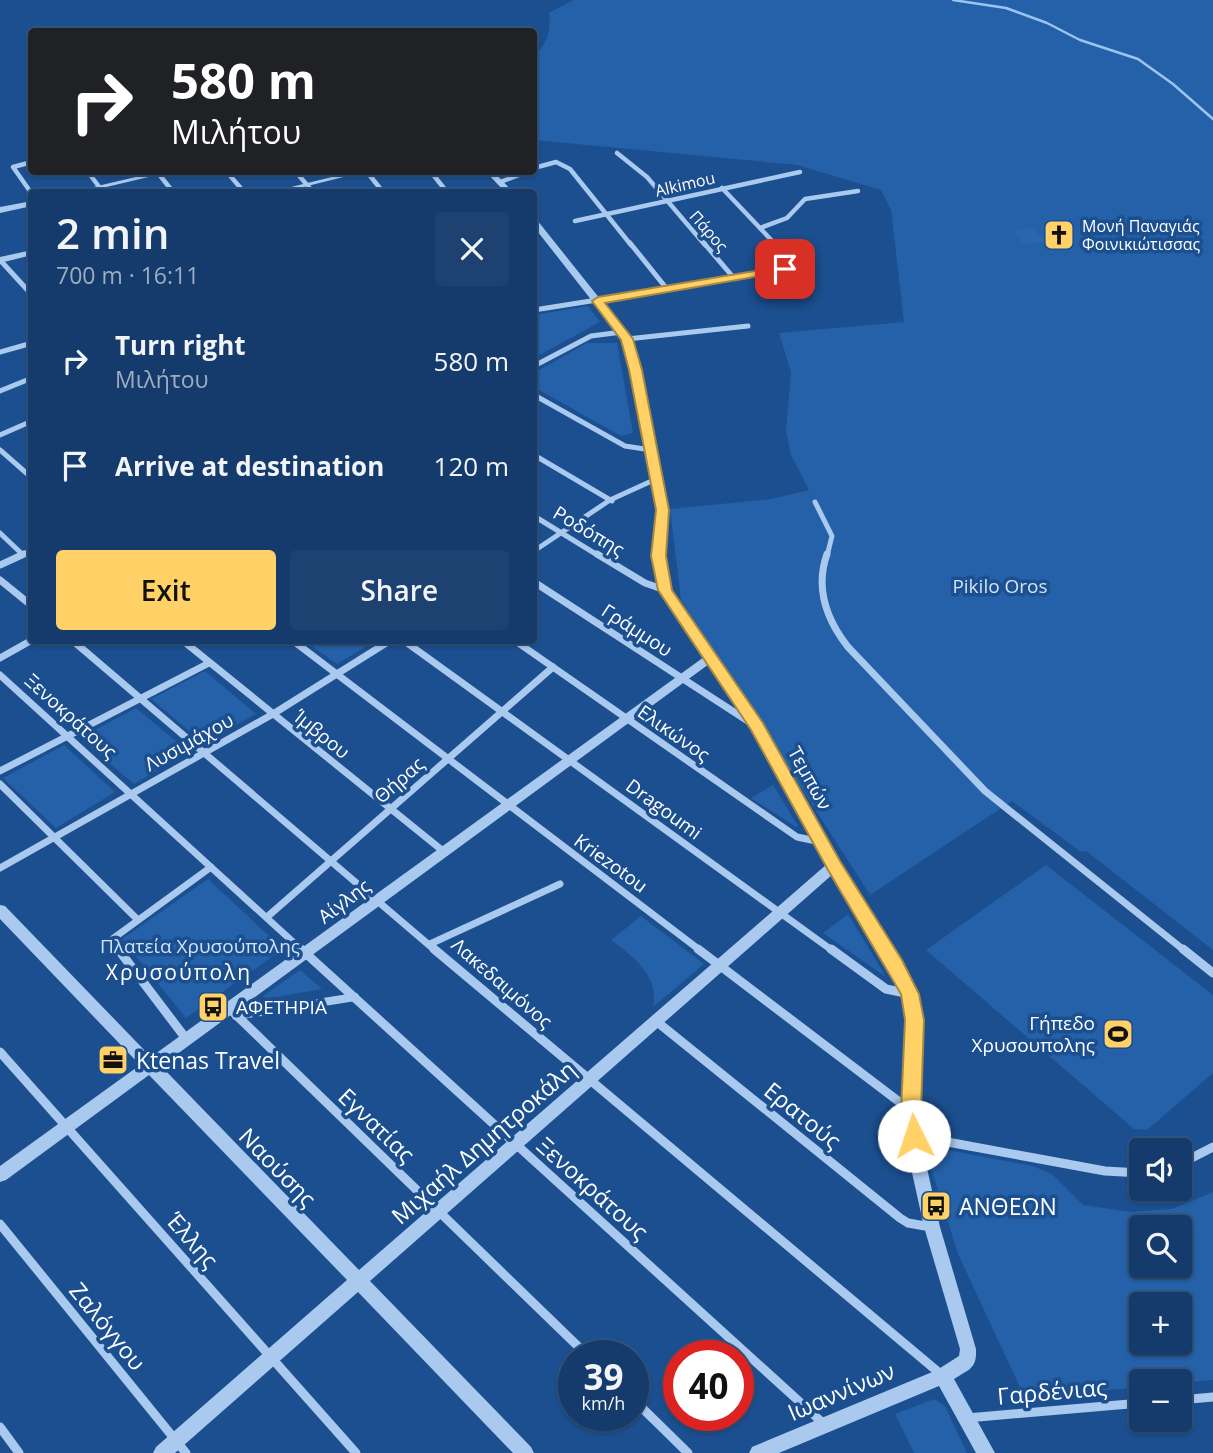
<!DOCTYPE html>
<meta charset="utf-8">
<style>
body{margin:0;font-family:"Open Sans",sans-serif;background:#1d4271;color:#f1f3f6;height:100vh;display:flex;flex-direction:column;font-size:26px;white-space:nowrap}
*{box-sizing:border-box;margin:0}
p{font-size:23px;color:#9dadc1}
.icon{flex:none;width:38px;height:38px;fill:none;stroke:currentColor;stroke-width:2;stroke-linecap:round;stroke-linejoin:round}
.map{position:relative;flex:1;overflow:hidden}
.details{position:absolute;left:28px;top:189px;width:509px;height:455px;display:flex;flex-direction:column;background:#143b6b;border-radius:7px;box-shadow:0 2px 5px #0004,0 0 0 2px #33557e}
.details>*{flex:none}
.top-card{position:absolute;left:28px;top:28px;width:509px;height:147px;border-radius:7px;box-shadow:0 2px 5px #0004,0 0 0 2px #33557e;background:#202124;color:#fff;overflow:hidden}
.tools{position:absolute;left:1129px;top:1138px;display:grid;gap:14px}
.tools a{display:grid;place-items:center;width:63px;height:63px;border-radius:7px;background:#143b6b;box-shadow:0 2px 5px #0004,0 0 0 2px #33557e;font-size:35px}
.speed{position:absolute;left:558px;top:1340px;display:flex;gap:14px;font-size:35px;font-weight:700;text-align:center}
.speed>*{display:grid;place-content:center;width:91px;height:91px;border-radius:50%;background:#143b6b;box-shadow:0 2px 5px #0004,0 0 0 2px #33557e;line-height:1}
.speed small{font-size:18px;font-weight:400}
.speed .limit{border:10px solid #d22;background:#fff;color:#111}
.pin{position:absolute;display:grid;place-items:center;width:60px;height:60px;color:#fff;margin:-30px;border-radius:14px;box-shadow:0 4px 10px #0006}
.me{position:absolute;width:77px;margin:-38px;rotate:356deg;stroke-linejoin:round;filter:drop-shadow(0 0 5px #0008)}
.turn{display:flex;align-items:center;gap:24px;height:147px;padding:0 28px;font-size:32px}
.turn .icon{width:91px;height:91px;stroke-width:2.5}
.turn b{display:block;font-size:49px;line-height:60px}
.round{display:grid;place-items:center;flex:none;width:74px;height:74px;border-radius:7px;background:#1d4271}
.headline{display:flex;align-items:center;justify-content:space-between;height:119px;padding:0 28px}
h1{font-size:42px;font-weight:600;line-height:52px}
.action{display:flex;gap:14px;margin-top:auto;padding:14px 28px}
.action a{flex:1;height:80px;border-radius:7px;background:#ffd166;color:#111;font-size:28px;font-weight:600;line-height:80px;text-align:center}
.action a+a{background:#1d4271;color:#f1f3f6}
ul{padding:0;list-style:none}
li{display:flex;align-items:center;gap:21px;height:105px;padding:0 28px}
li div{flex:1}
li b{display:block;font-size:26px}
li em{font-style:normal}
.map>svg:first-child{display:block}
.green{fill:#2461a8;fill-rule:evenodd}
.lines{fill:none;stroke-linecap:round;stroke-linejoin:round}
.stream{stroke:#9cc4f0;stroke-width:2.5}
.building{fill:#2a66ad}
.pedestrian{stroke:#a9c9ee;stroke-width:8}
.minor-far3{stroke:#a9c9ee;stroke-width:4.5}
.minor-far2{stroke:#a9c9ee;stroke-width:5}
.minor-far1{stroke:#a9c9ee;stroke-width:7}
.minor{stroke:#a9c9ee;stroke-width:9}
.tertiary{fill:#a9c9ee;fill-rule:evenodd}
.route{fill:#ffd166;stroke:#a68842;stroke-width:2}
.labels{text-anchor:middle;dominant-baseline:central;stroke-width:7;stroke-linejoin:round;paint-order:stroke}
.far-street-label{font-size:16px;fill:#fff;stroke:#1b4f8f}
.far-poi-label{font-size:16px;fill:#fff;stroke:#1b4f8f;text-anchor:start}
.street-label{font-size:19px;fill:#fff;stroke:#1b4f8f}
.park-label{font-size:19px;fill:#cfe3fa;stroke:#1b4f8f}
.poi-label{font-size:19px;fill:#fff;stroke:#1b4f8f;text-anchor:start}
.neighbourhood-label{font-size:21px;letter-spacing:2px;fill:#fff;stroke:#1b4f8f}
.near-poi-label{font-size:23px;fill:#fff;stroke:#1b4f8f;text-anchor:start}
.near-street-label{font-size:23px;fill:#fff;stroke:#1b4f8f}
</style>
<div class="map">
<svg width="1213" height="1453" viewBox="0 0 1213 1453">
<rect width="100%" height="100%" fill="#1b4f8f"/>
<g class="green">
<path d="M573,0H1213V950L1086,851L1081,852L1012,801L870,895L681,600L670,509L771,499L809,490L791,455L786,431L791,372L779,333L904,322L891,210L881,190L797,165L534,140V57C547,42 551,34 549,13Z"/>
<path d="M588,306L600,322L534,358V315Z"/>
<path d="M587,343H617L633,433L621,436L534,387V373Z"/>
<path d="M305,641H375L337,664Z"/>
<path d="M205,671L256,714L204,743L151,699Z"/>
<path d="M136,708L189,752L134,784L80,738Z"/>
<path d="M64,745L115,792L56,828L3,778Z"/>
<path d="M773,785L798,826L796,827L751,798Z"/>
<path d="M1046,865L1213,995V1073L1147,1130L1134,1129L926,950Z"/>
<path d="M208,879L283,949L186,1018L122,939Z"/>
<path d="M848,914L886,977L823,933Z"/>
<path d="M641,916L704,964L653,1007C660,977 633,956 611,940Z"/>
<path d="M300,970L322,989L265,999L263,996Z"/>
<path d="M947,1150L1033,1166L1052,1174L1083,1205L1131,1212L1172,1209L1213,1192V1380L1180,1383V1381H1141V1387L1025,1398L958,1254L930,1165L937,1153ZM1141,1227H1180V1265H1141ZM1141,1304H1180V1342H1141Z"/>
<path d="M934,1399L945,1406L967,1453H914L895,1414Z"/>
</g>
<g class="lines">
<path class="stream" d="M953,0L1006,8L1047,23L1080,40L1138,59L1173,84L1213,119"/>
</g>
<path class="building" d="M1032,228L1046,242L1024,244L1012,231Z"/>
<g class="lines">
<path class="pedestrian" d="M236,1016L355,997"/>
<g class="minor-far3">
<path d="M617,153L647,177L705,245"/>
<path d="M32,162L13,167L32,194"/>
<path d="M534,168L556,162L570,169L631,245"/>
<path d="M88,172L103,192"/>
<path d="M227,172L244,192"/>
<path d="M296,172L313,192"/>
<path d="M367,172L383,192"/>
<path d="M431,172L447,192"/>
<path d="M158,173L173,192"/>
<path d="M500,182L527,172"/>
<path d="M722,188L776,245"/>
<path d="M575,221L800,172"/>
<path d="M760,228L787,218L805,199L858,191"/>
</g>
<g class="minor-far2">
<path d="M630,243L667,289"/>
<path d="M704,243L733,277"/>
<path d="M774,243L798,268"/>
<path d="M0,260L32,295"/>
<path d="M534,310L798,268"/>
<path d="M627,339L748,326"/>
<path d="M0,352L32,343"/>
<path d="M534,366L591,336L622,332"/>
<path d="M0,391L32,378"/>
<path d="M534,395L625,446L651,450"/>
<path d="M0,435L32,421"/>
<path d="M0,450L32,478"/>
<path d="M534,455L612,501"/>
<path d="M815,502L832,536L827,556"/>
<path d="M534,516L599,556"/>
<path d="M0,533L22,554"/>
<path d="M534,551L610,500L656,479"/>
<path d="M20,556L32,550"/>
</g>
<g class="minor-far1">
<path d="M597,554L645,583L665,590"/>
<path d="M827,554C815,588 826,619 848,647L985,791L1185,951"/>
<path d="M0,565L24,554"/>
<path d="M0,580L32,606"/>
<path d="M534,582L754,725"/>
<path d="M72,640L436,951"/>
<path d="M182,640L443,851"/>
<path d="M292,640L701,951"/>
<path d="M403,640L833,951"/>
<path d="M514,640L797,837L821,842"/>
<path d="M0,658L32,640"/>
<path d="M0,675L303,951"/>
<path d="M0,771L209,663"/>
<path d="M0,784L137,919"/>
<path d="M0,868L273,714L391,640"/>
<path d="M267,917L553,667"/>
<path d="M430,944L560,884"/>
<path d="M119,951L111,940L211,867"/>
</g>
<g class="minor">
<path d="M118,949L187,1040"/>
<path d="M301,949L824,1424"/>
<path d="M434,949L943,1376"/>
<path d="M698,949L910,1110"/>
<path d="M831,949L886,989L910,994"/>
<path d="M1183,949L1213,973"/>
<path d="M230,1009L588,1356"/>
<path d="M656,1021L900,1218L908,1223L931,1227"/>
<path d="M0,1052L356,1453"/>
<path d="M915,1136L1105,1171L1141,1173"/>
<path d="M1180,1164L1213,1147"/>
<path d="M0,1224L186,1453"/>
<path d="M634,1400L688,1453"/>
<path d="M1180,1400L1213,1397"/>
<path d="M967,1418L1141,1403"/>
<path d="M0,1427L19,1453"/>
</g>
<g class="tertiary">
<path d="M157,172H170L85,192H72Z"/>
<path d="M352,172H364L283,192H271Z"/>
<path d="M486,172H494L513,192H505Z"/>
<path d="M32,201V206L0,213V207Z"/>
<path d="M534,219L537,220L632,339L644,387L668,510L663,556L671,590L761,724L839,861L901,962L917,994L922,1020L919,1111L927,1168L940,1227L976,1349C977,1369 969,1369 954,1379L995,1453H976L939,1386L779,1453H749L752,1447L937,1370L959,1356L960,1349L924,1227L911,1168L903,1111L908,1020L903,994L891,970L833,874L370,1281L531,1447L534,1453H513L358,1292L175,1453H153L156,1447L347,1280L149,1075L6,1180L0,1182V1166L140,1065L0,919V905L5,906L151,1057L704,657L659,590L653,556L658,510L634,387L622,339L534,227ZM709,664L752,729L827,864L359,1270L161,1066Z"/>
<path d="M32,250V255L0,263V257Z"/>
</g>
</g>
<path class="route" d="M785,266L789,267V271L605,303L633,339L642,370L669,510L666,556L672,590L763,723L840,861L902,960L919,994L924,1020L921,1111L924,1136L921,1142L914,1145L907,1142L901,1111L905,1020L901,994L828,870L751,730L658,590L651,556L656,510L629,370L621,340L592,301L598,297Z"/>
<defs>
<g id="church-square" transform="scale(1.575)"><rect x="-9" y="-9" width="18" height="18" rx="4" fill="#ffd166" stroke="#1b4f8f"/><path d="M-1.2-6h2.4v3.5h3.3v2.4h-3.3V6h-2.4V-.1h-3.3v-2.4h3.3Z" fill="#111"/></g>
<g id="bus-square" transform="scale(1.575)"><rect x="-9" y="-9" width="18" height="18" rx="4" fill="#ffd166" stroke="#1b4f8f"/><path d="M-5-6H5V4H4V6H2V4H-2V6H-4V4H-5ZM-3.5-4V0h7V-4ZM-3.5 1.2v1.5H-2V1.2ZM2 1.2v1.5H3.5V1.2Z" fill="#111"/></g>
<g id="stadium-square" transform="scale(1.575)"><rect x="-9" y="-9" width="18" height="18" rx="4" fill="#ffd166" stroke="#1b4f8f"/><path d="M0-5a6.5 5 0 1 0 0 10a6.5 5 0 1 0 0-10ZM-3.5-1.8h7v3.6h-7Z" fill="#111"/></g>
<g id="office-square" transform="scale(1.575)"><rect x="-9" y="-9" width="18" height="18" rx="4" fill="#ffd166" stroke="#1b4f8f"/><path d="M-6-3h4V-5.5h4V-3h4V5H-6ZM-1-4.5V-3h2v-1.5ZM-6 0V1H6V0Z" fill="#111"/></g>
</defs>
<g fill-rule="evenodd">
<use href="#church-square" x="1059" y="235"/>
<use href="#bus-square" x="213" y="1007"/>
<use href="#stadium-square" x="1118" y="1034"/>
<use href="#office-square" x="113" y="1060"/>
<use href="#bus-square" x="936" y="1206"/>
</g>
<g class="labels">
<g class="far-street-label">
<text transform="translate(685 184) rotate(-13)">Alkimou</text>
<text transform="translate(709 231) rotate(49)">Πάρος</text>
</g>
<g class="far-poi-label">
<text x="1082" y="226">Μονή Παναγιάς<tspan x="1082" dy="18">Φοινικιώτισσας</tspan></text>
</g>
<g class="street-label">
<text transform="translate(589 531) rotate(31)">Ροδόπης</text>
<text transform="translate(637 630) rotate(33)">Γράμμου</text>
<text transform="translate(71 716) rotate(42)">Ξενοκράτους</text>
<text transform="translate(674 733) rotate(35)">Ελικώνος</text>
<text transform="translate(322 734) rotate(39)">Ίμβρου</text>
<text transform="translate(189 742) rotate(-29)">Λυσιμάχου</text>
<text transform="translate(810 778) rotate(61)">Τεμπών</text>
<text transform="translate(399 780) rotate(-41)">Θήρας</text>
<text transform="translate(664 809) rotate(36)">Dragoumi</text>
<text transform="translate(611 863) rotate(36)">Kriezotou</text>
<text transform="translate(344 901) rotate(-37)">Αίγλης</text>
<text transform="translate(502 983) rotate(41)">Λακεδαιμόνος</text>
</g>
<g class="park-label">
<text x="1000" y="586">Pikilo Oros</text>
<text x="200" y="946">Πλατεία Χρυσούπολης</text>
</g>
<g class="poi-label">
<text x="236" y="1007">ΑΦΕΤΗΡΙΑ</text>
<text x="1095" y="1023" text-anchor="end">Γήπεδο<tspan x="1095" dy="22">Χρυσουπολης</tspan></text>
</g>
<g class="neighbourhood-label">
<text x="179" y="972">Χρυσούπολη</text>
</g>
<g class="near-poi-label">
<text x="136" y="1060">Ktenas Travel</text>
<text x="959" y="1206">ΑΝΘΕΩΝ</text>
</g>
<g class="near-street-label">
<text transform="translate(803 1115) rotate(39)">Ερατούς</text>
<text transform="translate(377 1125) rotate(44)">Εγνατίας</text>
<text transform="translate(483 1142) rotate(-41)">Μιχαήλ Δημητροκάλη</text>
<text transform="translate(278 1167) rotate(46)">Ναούσης</text>
<text transform="translate(593 1188) rotate(42)">Ξενοκράτους</text>
<text transform="translate(193 1240) rotate(49)">Έλλης</text>
<text transform="translate(108 1326) rotate(51)">Ζαλόγγου</text>
<text transform="translate(841 1391) rotate(-23)">Ιωαννίνων</text>
<text transform="translate(1052 1391) rotate(-5)">Γαρδένιας</text>
</g>
</g>
</svg>
<div class="tools">
<a><svg class="icon" aria-label="sound" viewBox="0 0 24 24"><path d="M4 9h4l5-4v14l-5-4H4zM17 9q2 3 0 6"/></svg></a>
<a><svg class="icon" aria-label="search" viewBox="0 0 24 24"><circle cx="10" cy="10" r="6"/><path d="M15 15l6 6"/></svg></a>
<a>+</a>
<a>−</a>
</div>
<div class="speed"><div>39<small>km/h</small></div><div class="limit">40</div></div>
<div class="pin" style="left:785px;top:269px;background:#d93025"><svg class="icon" aria-label="arrive" viewBox="0 0 24 24"><path d="M6 21V4h12l-3 4 3 4H6"/></svg></div>
<svg class="me" style="left:914px;top:1136px" viewBox="-20 -20 40 40"><circle r="19" fill="#fff"/><path d="M0-13L10 11 0 6-10 11z" fill="#ffd166"/></svg>
<div class="top-card">
<div class="turn"><svg class="icon" aria-label="right" viewBox="0 0 24 24"><path d="M7 20v-9h11M14 6l5 5-5 5"/></svg><div><b>580 m</b>Μιλήτου</div></div>
</div>
<section class="details">
<div class="headline"><div><h1>2 min</h1><p>700 m · 16:11</p></div><a class="round"><svg class="icon" aria-label="close" viewBox="0 0 24 24"><path d="M6 6l12 12M18 6L6 18"/></svg></a></div>
<ul>
<li><svg class="icon" aria-label="right" viewBox="0 0 24 24"><path d="M7 20v-9h11M14 6l5 5-5 5"/></svg><div><b>Turn right</b><p>Μιλήτου</p></div><em>580 m</em></li>
<li><svg class="icon" aria-label="arrive" viewBox="0 0 24 24"><path d="M6 21V4h12l-3 4 3 4H6"/></svg><div><b>Arrive at destination</b></div><em>120 m</em></li>
</ul>
<div class="action"><a>Exit</a><a>Share</a></div>
</section>
</div>
